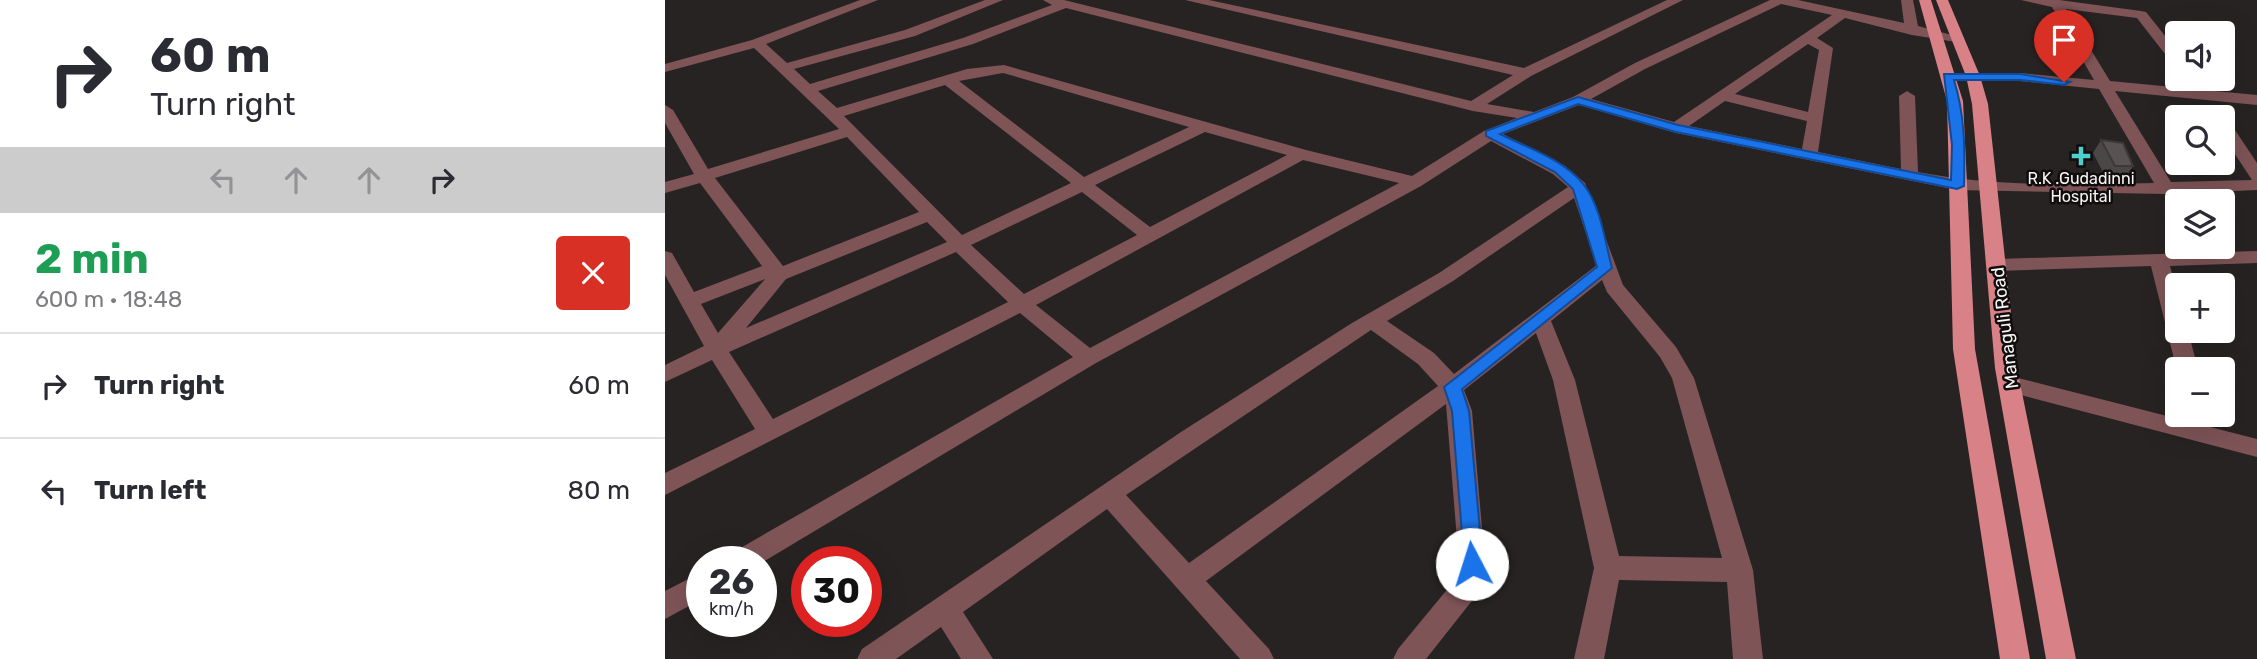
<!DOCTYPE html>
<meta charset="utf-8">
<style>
body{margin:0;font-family:Rubik,sans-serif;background:#f7f7f7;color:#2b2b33;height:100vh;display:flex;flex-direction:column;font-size:26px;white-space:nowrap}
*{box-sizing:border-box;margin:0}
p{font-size:23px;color:#7c7c81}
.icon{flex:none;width:38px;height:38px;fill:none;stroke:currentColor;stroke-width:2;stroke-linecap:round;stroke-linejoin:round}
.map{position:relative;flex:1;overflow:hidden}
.sheet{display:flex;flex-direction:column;background:#fff;width:665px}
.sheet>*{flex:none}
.guide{background:#fff;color:#2b2b33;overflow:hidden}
.buttons{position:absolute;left:1500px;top:21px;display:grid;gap:14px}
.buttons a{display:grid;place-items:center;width:70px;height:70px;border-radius:7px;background:#fff;box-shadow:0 7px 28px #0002;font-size:35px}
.speed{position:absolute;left:21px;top:546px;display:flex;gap:14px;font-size:35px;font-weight:700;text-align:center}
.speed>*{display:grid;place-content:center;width:91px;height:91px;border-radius:50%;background:#fff;box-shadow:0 7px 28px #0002;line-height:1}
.speed small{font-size:18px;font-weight:400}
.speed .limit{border:10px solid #d22;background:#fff;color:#111}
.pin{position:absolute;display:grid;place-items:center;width:60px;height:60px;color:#fff;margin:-72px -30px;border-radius:50% 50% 50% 0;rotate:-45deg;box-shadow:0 0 7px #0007}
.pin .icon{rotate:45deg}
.me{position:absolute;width:77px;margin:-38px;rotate:355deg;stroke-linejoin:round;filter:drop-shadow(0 0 5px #0008)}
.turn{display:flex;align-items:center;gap:24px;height:147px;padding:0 35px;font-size:32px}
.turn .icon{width:91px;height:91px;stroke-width:2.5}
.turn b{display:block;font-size:49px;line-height:60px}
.lanes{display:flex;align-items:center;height:66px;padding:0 35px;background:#0003;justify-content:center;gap:35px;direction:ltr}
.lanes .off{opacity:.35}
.round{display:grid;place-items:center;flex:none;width:74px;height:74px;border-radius:7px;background:#f7f7f7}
.head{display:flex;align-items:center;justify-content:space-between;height:119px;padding:0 35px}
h1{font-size:42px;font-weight:700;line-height:52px;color:#1e9e55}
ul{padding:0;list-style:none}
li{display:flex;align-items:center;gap:21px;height:105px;padding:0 35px;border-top:2px solid #e1e1e2}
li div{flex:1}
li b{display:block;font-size:26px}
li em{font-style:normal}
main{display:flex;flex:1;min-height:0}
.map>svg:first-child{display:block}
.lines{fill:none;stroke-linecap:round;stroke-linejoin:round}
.street{fill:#7e5457;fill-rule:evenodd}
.primary{fill:#d88288;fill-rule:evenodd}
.wall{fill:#4c4747}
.building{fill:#585252;stroke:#3e3939;stroke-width:2}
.route{fill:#1a73e8;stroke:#114b97;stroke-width:2}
.poi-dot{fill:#52cdcd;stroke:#0f0d0d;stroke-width:2.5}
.labels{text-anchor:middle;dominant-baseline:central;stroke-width:5;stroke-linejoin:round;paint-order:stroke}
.far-poi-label{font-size:16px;fill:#f8f4f4;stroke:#0f0d0d}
.street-label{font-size:18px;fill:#f8f4f4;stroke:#0f0d0d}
</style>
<main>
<section class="sheet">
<div class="guide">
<div class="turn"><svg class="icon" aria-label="right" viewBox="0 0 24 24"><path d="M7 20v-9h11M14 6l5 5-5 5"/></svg><div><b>60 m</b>Turn right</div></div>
<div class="lanes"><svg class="icon off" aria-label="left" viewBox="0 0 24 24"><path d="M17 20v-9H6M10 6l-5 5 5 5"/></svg><svg class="icon off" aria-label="ahead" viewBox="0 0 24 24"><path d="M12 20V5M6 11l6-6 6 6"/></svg><svg class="icon off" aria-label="ahead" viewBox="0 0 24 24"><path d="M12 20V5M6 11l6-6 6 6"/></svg><svg class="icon" aria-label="right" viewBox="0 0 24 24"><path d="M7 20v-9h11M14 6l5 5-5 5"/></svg></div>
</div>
<div class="head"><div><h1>2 min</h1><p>600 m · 18:48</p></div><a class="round" style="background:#d93025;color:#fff"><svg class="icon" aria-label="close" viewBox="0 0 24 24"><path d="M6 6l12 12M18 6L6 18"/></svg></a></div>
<ul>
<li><svg class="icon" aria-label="right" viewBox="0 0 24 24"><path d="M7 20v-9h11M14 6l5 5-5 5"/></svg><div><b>Turn right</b></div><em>60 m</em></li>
<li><svg class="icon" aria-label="left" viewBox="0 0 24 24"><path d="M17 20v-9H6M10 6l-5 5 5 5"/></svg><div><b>Turn left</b></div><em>80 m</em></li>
</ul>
</section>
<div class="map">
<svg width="1592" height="659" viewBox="0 0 1592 659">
<rect width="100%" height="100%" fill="#282323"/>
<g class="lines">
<g class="street">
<path d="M195,0H213L101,44L122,63L240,30L320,0H338L250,36L129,69L145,84L298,38L387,5L378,0H399L806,101L848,75L520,0H544L859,68L1002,0H1018L866,76L822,104L869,112L908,97L970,63L1105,0H1133L1239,23L1236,0H1248L1253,26L1298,38L1291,42L1247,35L1180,18L1152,38L1168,48L1153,152L1236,169L1234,96L1242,91L1250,96L1253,172C1329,187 1411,185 1489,183L1434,89L1355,81H1283L1276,77L1283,73H1355L1429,80L1387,7L1356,0H1394L1476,11L1481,12L1512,51V64L1507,63L1472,18L1401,9L1445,81L1592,95V105L1450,91L1506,182L1587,180L1558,136V119L1564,121L1592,163V190L1501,194L1292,190L1011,133L914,105L838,134L900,166L920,183L958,285L1011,347L1029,378L1088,570L1098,659H1068L1062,582L954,580L939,659H909L929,568L888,380L871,333L799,390L807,411L820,564L806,602L761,659H728L733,649L785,586L794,564L781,404L541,581L604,649L609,659H575L442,509L298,612L328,659H296L276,627L231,659H192L197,649L516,432L687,323L774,273L903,187L888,174L826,141L756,186L431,363L96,563L62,562L65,554L408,357L355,313L0,495V473L90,429L47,360L0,382V365L39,346L0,275V251L7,253L29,292L97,266L35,183L0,193V182L29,174L0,123V105L8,110L43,169L174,129L89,48L0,72V64L87,40ZM1116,4L1167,15L1009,122L926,99L980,69ZM401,8L808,111L852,118L819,131L747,176L641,150L339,65L302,69L172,108L153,91L308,44ZM1143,44L1154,50L1143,112L1070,94ZM338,73L524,127L419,177L294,81ZM280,85L406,183L297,235L179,116ZM1060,101L1142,121L1137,149L1024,126ZM540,132L622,155L485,227L430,185ZM182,137L254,212L118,266L50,178ZM638,160L734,183L425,348L371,305ZM417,192L472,235L359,294L306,245ZM909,198L932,265L789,374L769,353L722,321L788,281ZM262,222L282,242L81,328L121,279ZM291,252L343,302L108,419L64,352ZM100,279L53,333L36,304ZM937,280L942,292L995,357L1007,378L1057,558L954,556L910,380L886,321ZM706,330L753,364L773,386L524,563L461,495Z"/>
<path d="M1592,251V263L1505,266L1512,292V331H1523L1533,369L1512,371L1486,266L1332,271L1322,265L1332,259Z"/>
<path d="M1345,376L1592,439V457L1337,390L1334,384L1337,378Z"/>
<path d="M37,572V599L0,619V591Z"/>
</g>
<g class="primary">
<path d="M1254,0H1266L1298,101L1310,349L1365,659H1335L1288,349L1282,101Z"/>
<path d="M1271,0H1283L1315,76L1323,104L1352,368L1411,659H1381L1330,368L1307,104L1301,76Z"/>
</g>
</g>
<path class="wall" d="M1436,140L1468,166L1460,179L1442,180L1428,153Z"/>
<path class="building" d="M1436,140L1458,143L1468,166H1450Z"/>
<path class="route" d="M1279,74H1355L1405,82L1399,85L1355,80H1289C1300,115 1300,150 1299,186L1292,189L1011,132L913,104L835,134C863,148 900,160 919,185C936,207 940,242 947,268L797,389L804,411L818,564L815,570L807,573L800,570L787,411L779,387L932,267L908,189L890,172L821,136V131L913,97L1013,125L1286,180L1287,145Z"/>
<path class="poi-dot" d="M1412.5 145.5h7v7h7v7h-7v7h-7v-7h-7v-7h7z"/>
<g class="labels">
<g class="far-poi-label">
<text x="1416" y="178">R.K .Gudadinni<tspan x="1416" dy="18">Hospital</tspan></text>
</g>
<g class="street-label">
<text transform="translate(1340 328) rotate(-97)">Managuli Road</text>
</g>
</g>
</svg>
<div class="buttons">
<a><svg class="icon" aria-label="sound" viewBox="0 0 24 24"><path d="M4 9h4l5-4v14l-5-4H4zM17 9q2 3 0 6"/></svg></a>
<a><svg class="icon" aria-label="search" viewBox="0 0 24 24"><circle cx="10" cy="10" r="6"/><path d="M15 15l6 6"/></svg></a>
<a><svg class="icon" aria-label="layers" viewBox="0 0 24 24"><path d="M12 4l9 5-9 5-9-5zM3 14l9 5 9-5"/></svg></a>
<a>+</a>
<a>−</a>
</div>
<div class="speed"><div>26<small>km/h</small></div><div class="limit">30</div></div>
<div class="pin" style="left:1399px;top:82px;background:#d93025"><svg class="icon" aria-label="arrive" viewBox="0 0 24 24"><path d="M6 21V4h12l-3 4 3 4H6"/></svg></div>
<svg class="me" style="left:807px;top:564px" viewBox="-20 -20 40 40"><circle r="19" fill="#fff"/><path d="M0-13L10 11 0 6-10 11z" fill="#1a73e8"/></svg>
</div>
</main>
